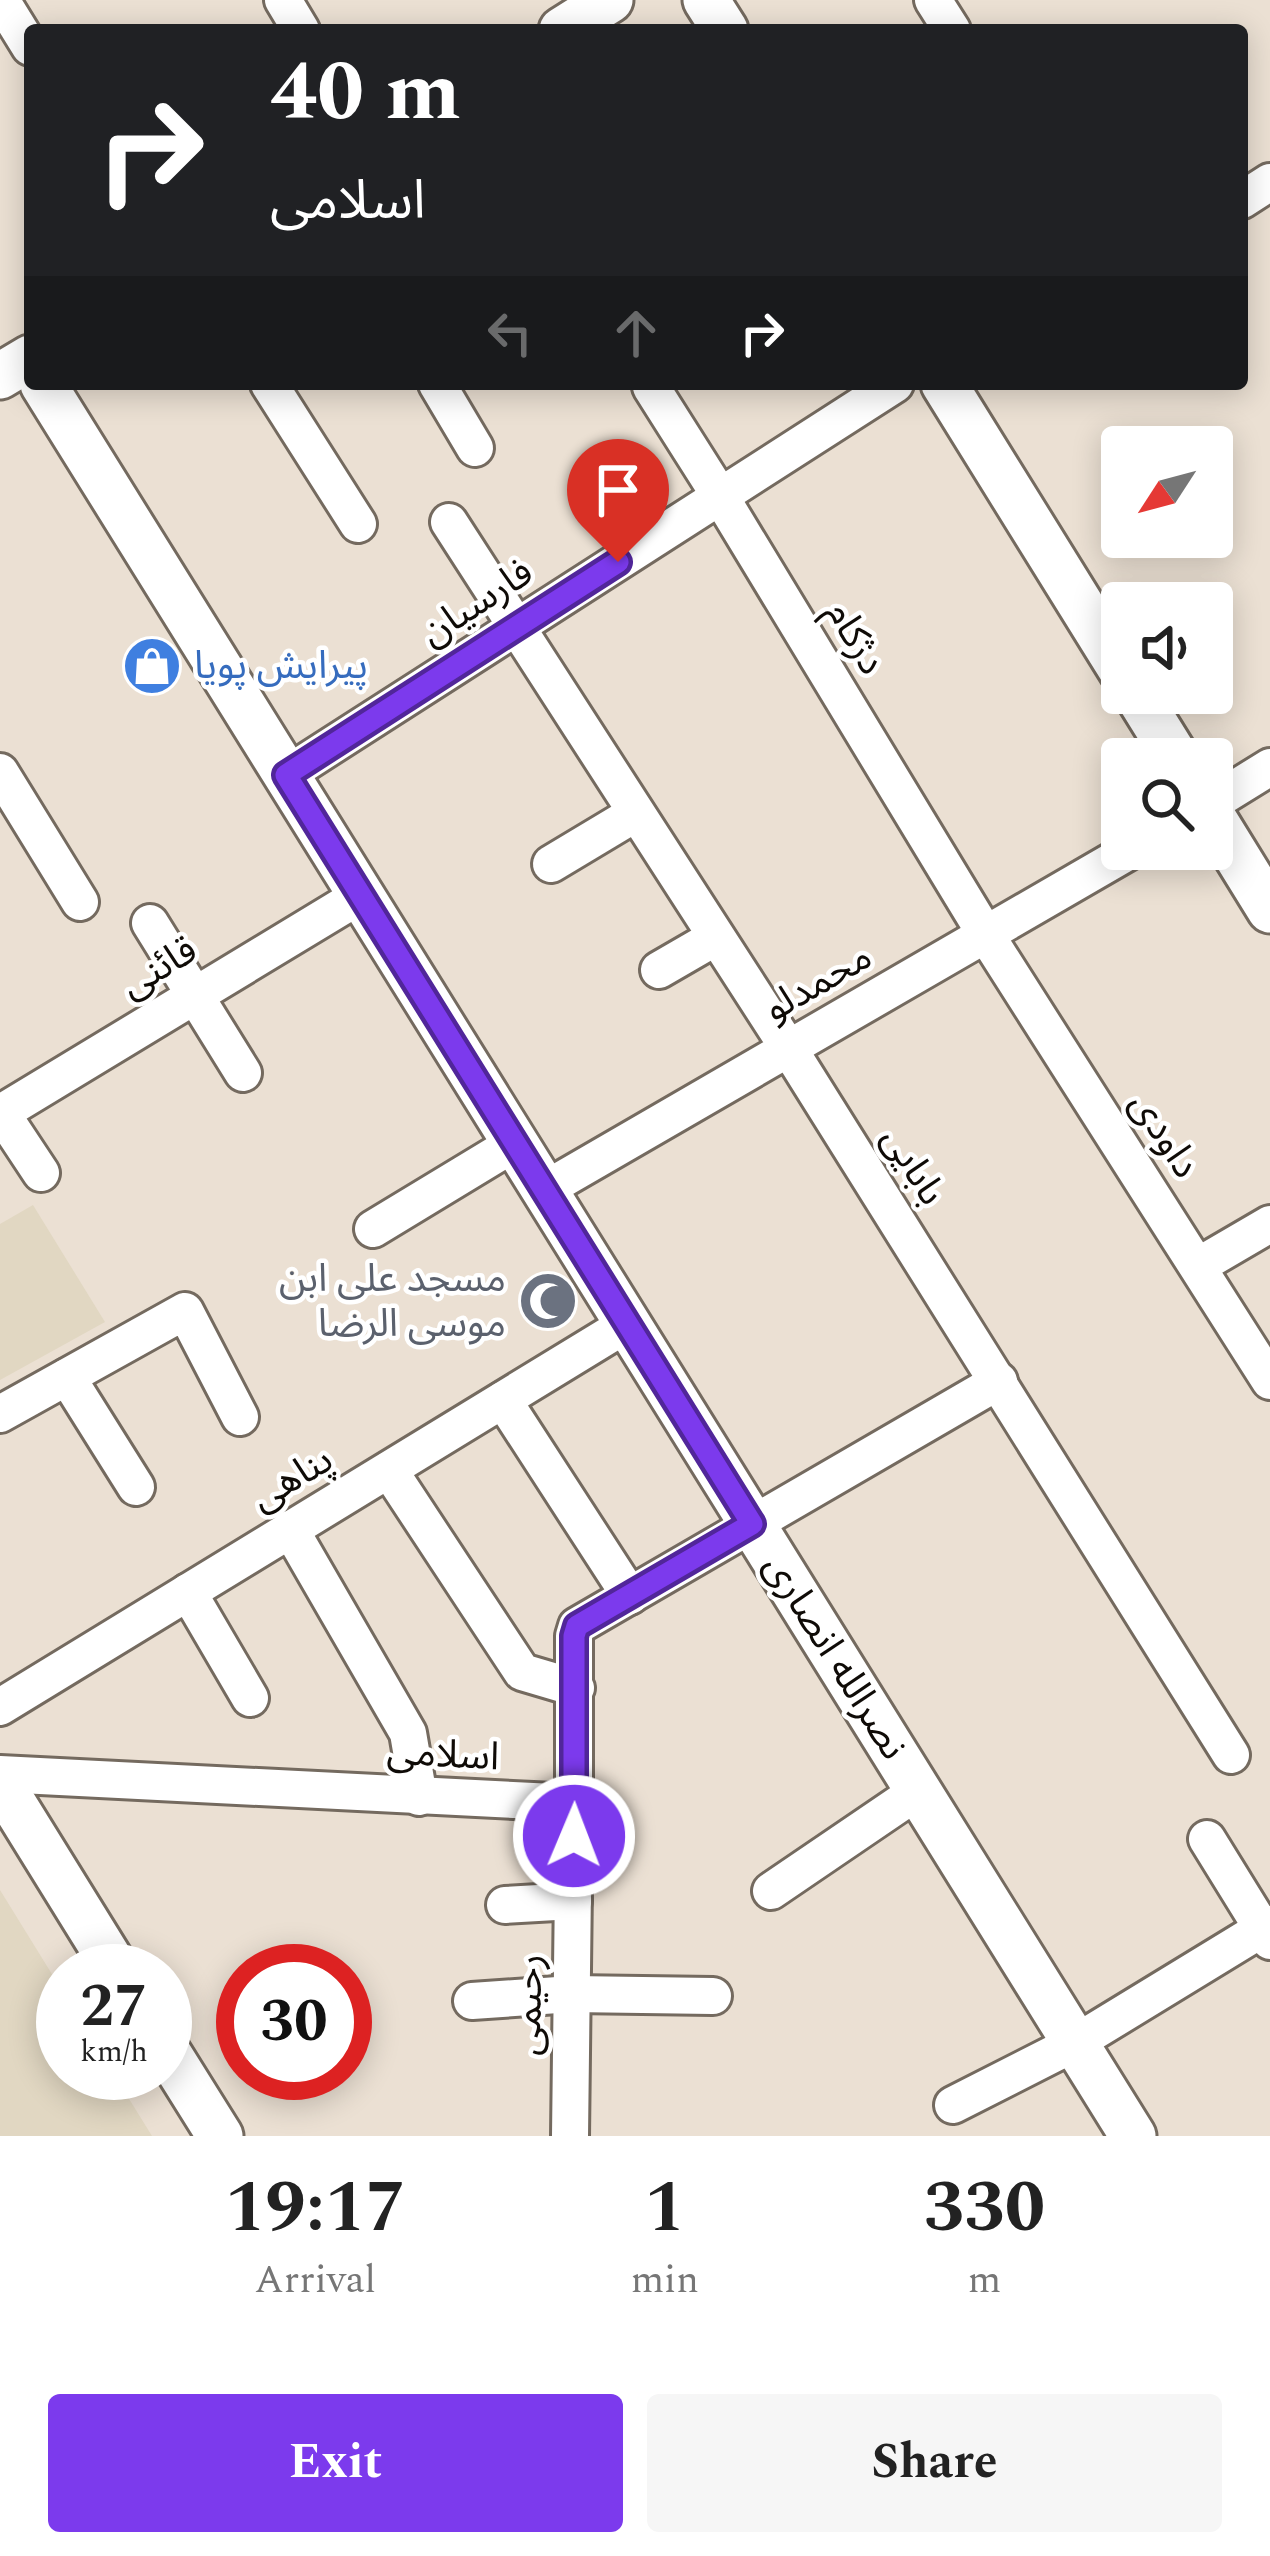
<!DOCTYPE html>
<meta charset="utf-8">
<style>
body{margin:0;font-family:Spectral,"Noto Sans Arabic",serif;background:#f6f6f6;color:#222;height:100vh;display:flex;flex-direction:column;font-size:45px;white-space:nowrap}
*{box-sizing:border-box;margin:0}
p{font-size:39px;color:#767676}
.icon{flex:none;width:66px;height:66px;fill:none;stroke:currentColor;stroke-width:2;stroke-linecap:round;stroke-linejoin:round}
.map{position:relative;height:2136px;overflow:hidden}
.sheet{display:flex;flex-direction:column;background:#fff;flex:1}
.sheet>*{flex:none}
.guide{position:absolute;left:24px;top:24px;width:1224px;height:366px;border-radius:12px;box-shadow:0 6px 30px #0003;background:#202124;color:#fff;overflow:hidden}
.needle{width:78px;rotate:234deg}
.tools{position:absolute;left:1101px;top:426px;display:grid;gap:24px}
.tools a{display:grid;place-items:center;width:132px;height:132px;border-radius:12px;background:#fff;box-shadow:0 6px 30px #0003;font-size:60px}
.speed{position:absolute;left:36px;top:1944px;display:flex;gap:24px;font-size:60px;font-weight:700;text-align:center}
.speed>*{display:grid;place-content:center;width:156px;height:156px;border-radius:50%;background:#fff;box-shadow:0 6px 30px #0003;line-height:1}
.speed small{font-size:30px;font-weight:400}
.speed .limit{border:18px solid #d22;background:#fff;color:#111}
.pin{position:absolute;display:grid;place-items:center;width:102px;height:102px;color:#fff;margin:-123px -51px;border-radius:50% 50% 50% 0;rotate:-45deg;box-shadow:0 0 12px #0007}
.pin .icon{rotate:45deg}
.me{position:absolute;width:132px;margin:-66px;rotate:1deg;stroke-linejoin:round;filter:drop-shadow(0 0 9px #0008)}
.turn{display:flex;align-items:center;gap:42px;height:252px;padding:0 48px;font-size:54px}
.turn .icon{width:156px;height:156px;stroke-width:2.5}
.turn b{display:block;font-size:84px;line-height:102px}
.lanes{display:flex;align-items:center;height:114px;padding:0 48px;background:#0003;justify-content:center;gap:60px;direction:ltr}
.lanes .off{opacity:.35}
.eta{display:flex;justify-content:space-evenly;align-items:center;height:204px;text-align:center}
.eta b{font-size:72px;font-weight:700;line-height:84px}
.primary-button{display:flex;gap:24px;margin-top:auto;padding:24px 48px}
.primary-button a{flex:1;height:138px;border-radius:12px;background:#7c3aed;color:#fff;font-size:48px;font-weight:700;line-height:138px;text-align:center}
.primary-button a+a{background:#f6f6f6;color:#222}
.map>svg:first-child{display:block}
.education{fill:#e1d7c2}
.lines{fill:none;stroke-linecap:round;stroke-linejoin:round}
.minor-casing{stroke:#746a5f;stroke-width:42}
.tertiary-casing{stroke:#746a5f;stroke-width:51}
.minor{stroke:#fff;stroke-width:36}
.tertiary{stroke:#fff;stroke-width:45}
.route-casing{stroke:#51269a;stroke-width:30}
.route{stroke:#7c3aed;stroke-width:21}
.labels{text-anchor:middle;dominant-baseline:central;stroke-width:9;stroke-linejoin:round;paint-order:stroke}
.street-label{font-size:39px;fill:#0f0b07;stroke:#fff}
.shop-label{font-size:39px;fill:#366cbe;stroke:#fff;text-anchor:start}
.worship-label{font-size:39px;fill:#5b616d;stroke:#fff;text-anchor:end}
</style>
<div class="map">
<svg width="1270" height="2136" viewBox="0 0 1270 2136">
<rect width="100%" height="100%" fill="#ebe0d3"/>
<g class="education">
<path d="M33,1205L105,1322L0,1380V1224Z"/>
<path d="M0,1890L63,1992V2073H113L152,2136H0Z"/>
</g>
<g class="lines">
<g class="minor-casing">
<g id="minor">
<path d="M1,0L30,47"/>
<path d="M283,0L301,30"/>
<path d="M933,0L952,30"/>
<path d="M1242,200L1270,182"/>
<path d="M269,384L358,524"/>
<path d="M437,384L475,448"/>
<path d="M651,387L720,496L986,935L1270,1381"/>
<path d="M449,522L789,1049L1231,1755"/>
<path d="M0,772L80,902"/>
<path d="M286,775L895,384"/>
<path d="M1212,803L1270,767"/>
<path d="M551,864L636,813"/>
<path d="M150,923L243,1073"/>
<path d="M659,970L716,937"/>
<path d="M0,1111L41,1173"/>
<path d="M1,1113L361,895"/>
<path d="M544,1190L1133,849"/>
<path d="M373,1229L515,1143"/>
<path d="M1198,1266L1270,1224"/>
<path d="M67,1377L136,1487"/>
<path d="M503,1400L630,1596"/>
<path d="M0,1414L185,1311L240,1417"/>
<path d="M389,1470L522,1672L576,1688"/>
<path d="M290,1529L408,1733L419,1797"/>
<path d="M188,1592L250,1698"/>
<path d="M0,1707L627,1324"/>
<path d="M0,1774L574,1803V1636L577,1626L999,1381"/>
<path d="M1207,1839L1270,1941"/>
<path d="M771,1891L918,1791"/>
<path d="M505,1905L573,1901"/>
<path d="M472,2001L572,1994L713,1996"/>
<path d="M953,2105L1075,2043L1270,1924"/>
<path d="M570,2136L574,1803"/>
</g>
</g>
<g class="tertiary-casing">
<g id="tertiary">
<path d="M706,0L725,30"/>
<path d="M562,30L610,0"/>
<path d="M0,376L30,358"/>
<path d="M43,384L1133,2136"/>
<path d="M944,384L1122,671"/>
<path d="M1136,693L1177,759"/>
<path d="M1212,816L1270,910"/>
<path d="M0,1782L117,1971"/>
<path d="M165,2048L220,2136"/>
</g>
</g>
<use href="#minor" class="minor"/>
<use href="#tertiary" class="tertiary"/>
</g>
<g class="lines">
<g class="route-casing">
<path id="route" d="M574,1836V1636L577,1626L752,1524L286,775L618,562"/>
</g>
<use href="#route" class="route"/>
</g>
<defs>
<g id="shop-disc" transform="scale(3)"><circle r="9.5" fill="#3f7fe0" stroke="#fff"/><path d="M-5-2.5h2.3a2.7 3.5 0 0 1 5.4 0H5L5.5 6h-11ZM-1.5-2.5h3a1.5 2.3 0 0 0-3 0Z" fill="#fff"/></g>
<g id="mosque-disc" transform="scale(3)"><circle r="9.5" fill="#6b7280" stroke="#fff"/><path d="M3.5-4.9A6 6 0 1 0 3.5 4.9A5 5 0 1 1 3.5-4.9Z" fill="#fff"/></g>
</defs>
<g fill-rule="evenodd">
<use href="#shop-disc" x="152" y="666"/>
<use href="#mosque-disc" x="548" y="1301"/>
</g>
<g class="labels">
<g class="street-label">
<text transform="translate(477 603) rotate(-33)">فارسیان</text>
<text transform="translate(855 638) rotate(59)">دژکام</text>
<text transform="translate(159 968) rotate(-31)">قائنی</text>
<text transform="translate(818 983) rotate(-30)">محمدلو</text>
<text transform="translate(1164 1135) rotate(57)">داودی</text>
<text transform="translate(913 1166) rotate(58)">بابایی</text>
<text transform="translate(292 1479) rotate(-31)">پناهی</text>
<text transform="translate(835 1657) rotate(58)">نصرالله انصاری</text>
<text transform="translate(443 1755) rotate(3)">اسلامی</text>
<text transform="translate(529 2005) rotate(-89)">رحیمی</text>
</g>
<g class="shop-label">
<text x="194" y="666">پیرایش پویا</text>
</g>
<g class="worship-label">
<text x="506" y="1279">مسجد علی ابن<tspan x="506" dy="45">موسی الرضا</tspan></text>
</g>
</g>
</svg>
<div class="tools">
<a><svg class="needle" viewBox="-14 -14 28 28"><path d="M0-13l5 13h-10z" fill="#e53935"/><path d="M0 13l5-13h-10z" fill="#767676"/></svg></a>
<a><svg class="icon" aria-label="sound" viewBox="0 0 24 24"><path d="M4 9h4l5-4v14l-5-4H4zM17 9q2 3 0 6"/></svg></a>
<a><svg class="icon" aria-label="search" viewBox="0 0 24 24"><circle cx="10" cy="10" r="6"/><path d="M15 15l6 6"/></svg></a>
</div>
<div class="speed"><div>27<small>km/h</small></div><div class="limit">30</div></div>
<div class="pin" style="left:618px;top:562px;background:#d93025"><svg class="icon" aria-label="arrive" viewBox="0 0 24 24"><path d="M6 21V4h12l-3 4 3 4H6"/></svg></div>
<svg class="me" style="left:574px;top:1836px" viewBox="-20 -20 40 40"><circle r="17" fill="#7c3aed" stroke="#fff" stroke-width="3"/><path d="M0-11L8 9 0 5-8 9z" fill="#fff"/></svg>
<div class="guide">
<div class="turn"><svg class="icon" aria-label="right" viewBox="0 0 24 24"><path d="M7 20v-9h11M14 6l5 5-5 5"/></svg><div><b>40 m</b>اسلامی</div></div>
<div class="lanes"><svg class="icon off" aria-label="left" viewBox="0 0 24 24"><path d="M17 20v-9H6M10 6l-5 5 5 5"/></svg><svg class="icon off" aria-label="ahead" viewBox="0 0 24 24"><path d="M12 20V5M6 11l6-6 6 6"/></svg><svg class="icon" aria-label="right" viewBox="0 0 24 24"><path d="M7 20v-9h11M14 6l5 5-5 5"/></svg></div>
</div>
</div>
<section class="sheet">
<div class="eta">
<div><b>19:17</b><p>Arrival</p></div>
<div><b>1</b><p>min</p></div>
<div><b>330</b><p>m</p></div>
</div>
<div class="primary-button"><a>Exit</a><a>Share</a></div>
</section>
